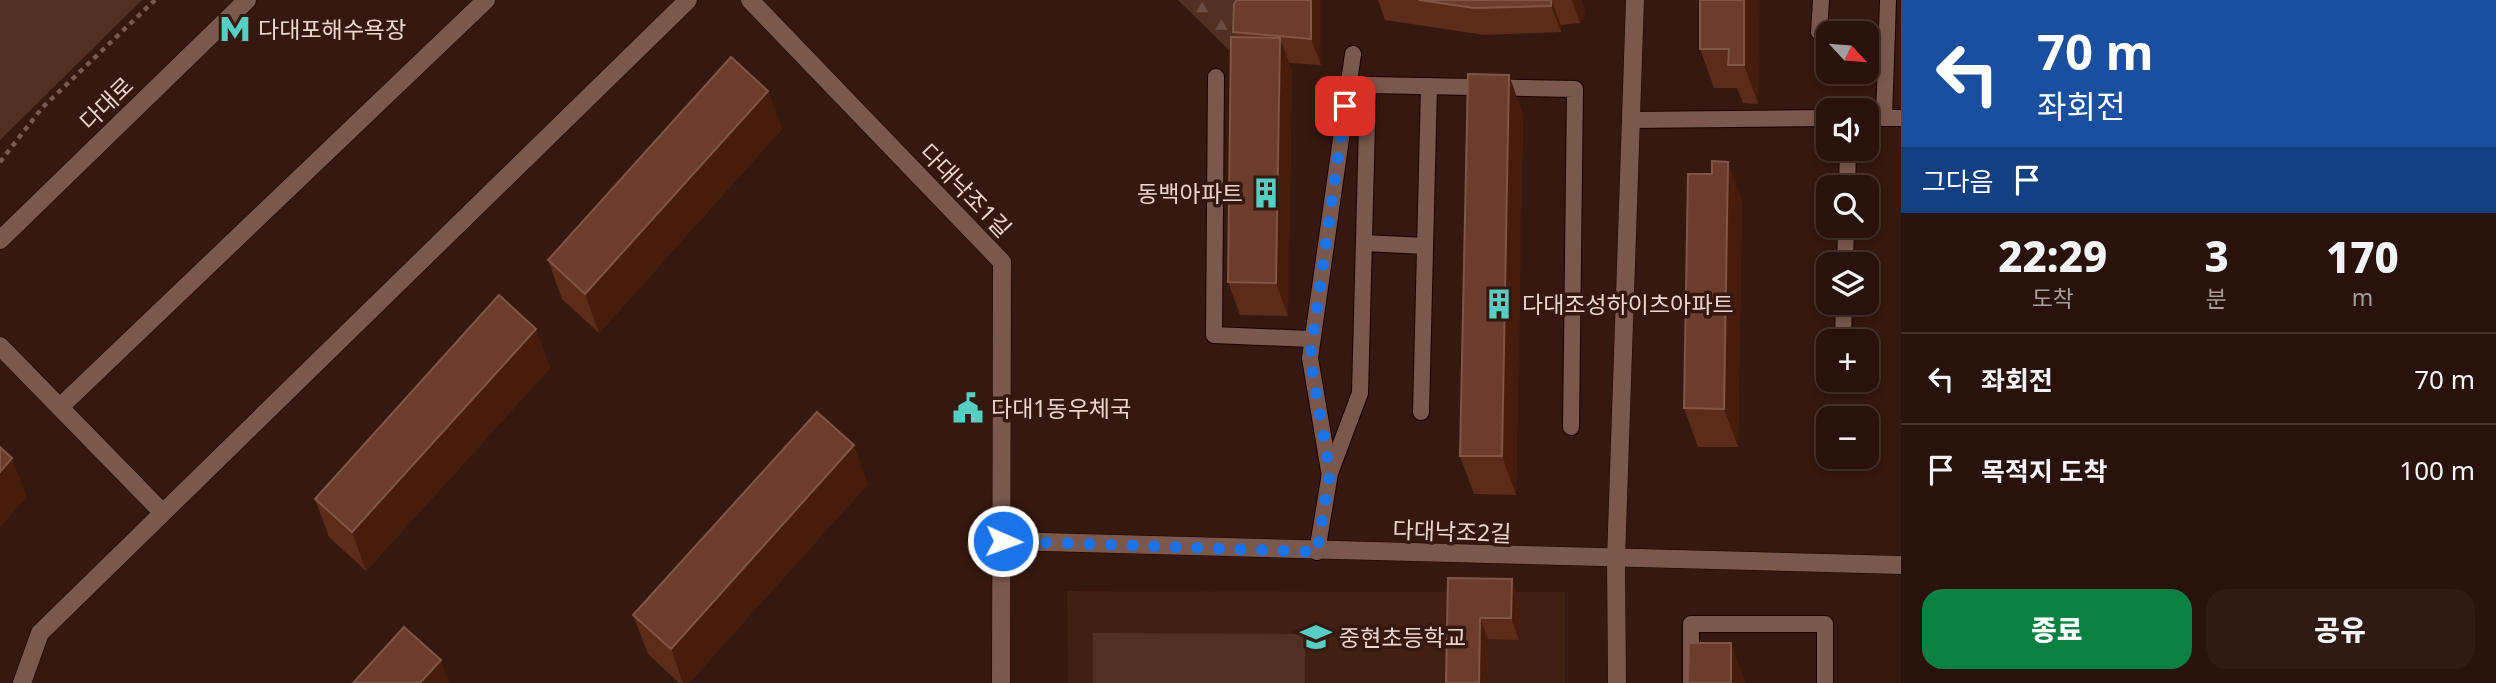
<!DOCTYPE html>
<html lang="ko">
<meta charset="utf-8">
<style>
body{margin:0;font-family:"Noto Sans","Noto Sans KR",sans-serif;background:#301b14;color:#f1f3f6;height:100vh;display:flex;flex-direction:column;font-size:26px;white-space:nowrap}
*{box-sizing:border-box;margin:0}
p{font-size:23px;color:#a59e9d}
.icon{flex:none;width:38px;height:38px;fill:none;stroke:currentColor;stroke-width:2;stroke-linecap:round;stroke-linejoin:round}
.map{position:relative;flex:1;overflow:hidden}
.panel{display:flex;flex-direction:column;background:#28120b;width:595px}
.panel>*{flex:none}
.guide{background:#1a4fa0;color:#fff;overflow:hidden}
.needle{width:46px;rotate:116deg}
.controls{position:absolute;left:1816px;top:21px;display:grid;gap:14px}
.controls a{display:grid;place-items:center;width:63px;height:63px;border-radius:14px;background:#28120b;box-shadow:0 4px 10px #0003,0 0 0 2px #44322c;font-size:35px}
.pin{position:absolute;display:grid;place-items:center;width:60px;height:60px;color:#fff;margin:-30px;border-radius:14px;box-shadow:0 4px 10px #0006}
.me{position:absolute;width:77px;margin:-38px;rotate:92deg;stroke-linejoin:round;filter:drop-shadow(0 0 5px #0008)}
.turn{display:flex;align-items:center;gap:24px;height:147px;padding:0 21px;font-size:32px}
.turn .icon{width:91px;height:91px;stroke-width:2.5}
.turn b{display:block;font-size:49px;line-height:60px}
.then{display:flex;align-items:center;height:66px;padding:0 21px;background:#0003;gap:14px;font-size:26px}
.eta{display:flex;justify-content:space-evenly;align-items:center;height:119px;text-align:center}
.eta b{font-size:42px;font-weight:800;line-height:49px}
.action{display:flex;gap:14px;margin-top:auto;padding:14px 21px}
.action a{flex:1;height:80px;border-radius:21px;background:#0b8043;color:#fff;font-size:28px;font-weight:800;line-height:80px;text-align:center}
.action a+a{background:#301b14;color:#f1f3f6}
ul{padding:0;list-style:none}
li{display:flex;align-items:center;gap:21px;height:91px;padding:0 21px;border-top:2px solid #44322c}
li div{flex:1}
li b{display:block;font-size:26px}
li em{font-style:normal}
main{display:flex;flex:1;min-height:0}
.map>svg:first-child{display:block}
.built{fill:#421f13}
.forest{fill:url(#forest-firs)}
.park{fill:#513024}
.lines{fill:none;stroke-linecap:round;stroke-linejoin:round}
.lane-casing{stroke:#1b0300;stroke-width:18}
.street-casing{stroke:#1b0300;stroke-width:19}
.secondary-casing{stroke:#1b0300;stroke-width:19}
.path{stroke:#745a52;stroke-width:4.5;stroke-dasharray:5 5;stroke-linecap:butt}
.lane{stroke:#7a584d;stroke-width:16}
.street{stroke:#7a584d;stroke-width:18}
.secondary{stroke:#7a584d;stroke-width:18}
.wall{fill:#5d2b19}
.shaded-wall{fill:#461c0d}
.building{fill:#6c3d2c;stroke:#805546;stroke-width:2}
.route{stroke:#1a73e8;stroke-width:12;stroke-dasharray:0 21.6}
.labels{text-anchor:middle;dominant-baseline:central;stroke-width:7;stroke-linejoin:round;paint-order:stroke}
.poi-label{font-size:23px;fill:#ead6cf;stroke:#35180f;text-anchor:start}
.street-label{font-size:23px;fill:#ead6cf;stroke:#35180f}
</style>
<main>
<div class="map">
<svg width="1901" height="683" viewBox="0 0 1901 683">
<defs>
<pattern id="forest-firs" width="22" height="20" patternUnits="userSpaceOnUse" patternTransform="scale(1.75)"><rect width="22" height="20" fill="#513024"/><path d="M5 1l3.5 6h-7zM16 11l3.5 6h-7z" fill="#6a4d43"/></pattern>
</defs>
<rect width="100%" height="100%" fill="#35180f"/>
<path class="built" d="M1067,591L1565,592V683H1068Z"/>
<path class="forest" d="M1178,0H1245L1229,50Z"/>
<g class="park">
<path d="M0,0H142L0,140Z"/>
<path d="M1093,633L1305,634V683H1093Z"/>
</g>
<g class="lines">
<g class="lane-casing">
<g id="lane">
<path d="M1821,0L1819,32L1835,33"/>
<path d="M1867,36L1887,37"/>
<path d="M1216,77L1214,335L1311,339"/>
<path d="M1867,118H1901"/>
<path d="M1884,118L1888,0"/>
<path d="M1630,120L1829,118"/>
<path d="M1847,187L1848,149"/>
<path d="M1364,243L1425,246"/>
<path d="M1845,264L1846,226"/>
<path d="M1843,337L1844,303"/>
<path d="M1421,412L1429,86"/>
<path d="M1329,471L1310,358L1353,54"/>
<path d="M1317,552L1330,473L1360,393L1368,85L1575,89L1571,427"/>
<path d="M1691,683V624H1825V683"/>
</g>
</g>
<g class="street-casing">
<g id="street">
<path d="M0,346L162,512"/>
<path d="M60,407L486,0"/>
<path d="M22,683L40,633L688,0"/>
<path d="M1617,683L1616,559L1635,0"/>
</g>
</g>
<g class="secondary-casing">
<g id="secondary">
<path d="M750,0L1002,262L1001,683"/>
<path d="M0,240L247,0"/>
<path d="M1003,541L1901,565"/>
</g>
</g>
<path class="path" d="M0,162L42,108L155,0"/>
<use href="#lane" class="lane"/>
<use href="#street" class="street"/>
<use href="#secondary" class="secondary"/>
</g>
<g class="wall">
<path d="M1237,0H1321V65L1289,63L1292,71L1288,316L1240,315L1228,282L1235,38L1233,32Z"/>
<path d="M1378,0H1582L1586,14L1580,23L1561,25V32L1484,35L1385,20Z"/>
<path d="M1759,0L1758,104L1743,103L1737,88H1714L1700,49Z"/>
<path d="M768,91L782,129L599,333L562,299L548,260Z"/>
<path d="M1523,114L1516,495L1474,494L1460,456Z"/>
<path d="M1742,200L1738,447H1698L1684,408Z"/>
<path d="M536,329L550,368L366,571L329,537L315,499Z"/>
<path d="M868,484L689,683H679L648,654L633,615Z"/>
<path d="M1448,578L1520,601L1519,640L1488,639L1487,683H1446Z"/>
</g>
<g class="shaded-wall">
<path d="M1311,0H1321V65L1311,39Z"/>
<path d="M1551,0L1561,25V32L1551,6Z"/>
<path d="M1572,0H1582L1586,14L1580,23Z"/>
<path d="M1744,0H1759L1758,104L1744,65Z"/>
<path d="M1280,38L1292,71L1288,316L1276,283Z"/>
<path d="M1509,75L1523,114L1516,495L1502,456Z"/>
<path d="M768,91L782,129L599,333L585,294Z"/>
<path d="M1728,162L1742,200L1738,447L1724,409Z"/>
<path d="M536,329L550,368L366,571L352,532Z"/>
<path d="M854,445L868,484L689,683H683L671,649Z"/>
<path d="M12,458L27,497L0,527V472Z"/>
<path d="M1512,579L1520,601L1519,640L1511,618Z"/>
<path d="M1480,618L1488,639L1487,683H1479Z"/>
<path d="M1731,643L1745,682V683H1731Z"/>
<path d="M441,660L449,683H420Z"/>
</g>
<g class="building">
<path d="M1237,0H1311V39L1233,32L1234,4Z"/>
<path d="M1419,0H1551V6L1474,8Z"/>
<path d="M1700,0H1744V65H1728L1729,49H1700Z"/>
<path d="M1231,37L1280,38L1276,283L1228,282Z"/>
<path d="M731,57L768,91L585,294L548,260Z"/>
<path d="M1468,74L1509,75L1502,456H1460Z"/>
<path d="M1712,161L1728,162L1724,409L1684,408L1688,174H1712Z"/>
<path d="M499,295L536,329L352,532L315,499Z"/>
<path d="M817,412L854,445L671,649L633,615Z"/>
<path d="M0,447L12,458L0,472Z"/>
<path d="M1448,578L1512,579L1511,618H1480L1479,683H1446Z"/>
<path d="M404,627L441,660L420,683H353Z"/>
<path d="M1689,643H1731V683H1688Z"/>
</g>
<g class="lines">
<path class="route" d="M1003,541L1317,552L1330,473L1310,358L1345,106"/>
</g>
<defs>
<g id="metro-bare" transform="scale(2.415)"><path d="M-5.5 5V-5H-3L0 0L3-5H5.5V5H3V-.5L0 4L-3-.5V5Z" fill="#56cec4" stroke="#35180f" stroke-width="2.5" paint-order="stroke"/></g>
<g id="building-bare" transform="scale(2.415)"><path d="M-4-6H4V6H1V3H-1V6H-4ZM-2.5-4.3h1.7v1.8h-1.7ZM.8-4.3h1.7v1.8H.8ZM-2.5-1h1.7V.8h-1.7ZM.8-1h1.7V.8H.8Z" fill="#56cec4" stroke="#35180f" stroke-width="2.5" paint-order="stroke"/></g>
<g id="civic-bare" transform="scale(2.415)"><path d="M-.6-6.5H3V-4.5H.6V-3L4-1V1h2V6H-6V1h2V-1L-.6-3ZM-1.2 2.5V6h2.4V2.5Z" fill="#56cec4" stroke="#35180f" stroke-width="2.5" paint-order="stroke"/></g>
<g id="school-bare" transform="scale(2.415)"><path d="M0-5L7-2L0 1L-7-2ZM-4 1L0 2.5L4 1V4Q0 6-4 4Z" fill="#56cec4" stroke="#35180f" stroke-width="2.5" paint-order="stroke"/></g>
</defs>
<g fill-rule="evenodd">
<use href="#metro-bare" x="235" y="29"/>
<use href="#building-bare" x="1266" y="193"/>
<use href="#building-bare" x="1499" y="304"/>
<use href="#civic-bare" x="968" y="408"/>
<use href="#school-bare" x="1316" y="637"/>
</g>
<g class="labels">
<g class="poi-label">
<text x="258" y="29">다대포해수욕장</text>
<text x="1243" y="193" text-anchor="end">동백아파트</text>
<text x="1522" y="304">다대조성하이츠아파트</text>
<text x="991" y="408">다대1동우체국</text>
<text x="1339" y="637">중현초등학교</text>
</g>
<g class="street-label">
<text transform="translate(106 103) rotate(-44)">다대로</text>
<text transform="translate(966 190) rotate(46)">다대낙조1길</text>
<text transform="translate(1452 531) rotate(2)">다대낙조2길</text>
</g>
</g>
</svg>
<div class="controls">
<a><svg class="needle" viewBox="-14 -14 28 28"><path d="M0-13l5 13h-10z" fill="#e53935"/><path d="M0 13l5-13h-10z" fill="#a59e9d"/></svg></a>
<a><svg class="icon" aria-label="sound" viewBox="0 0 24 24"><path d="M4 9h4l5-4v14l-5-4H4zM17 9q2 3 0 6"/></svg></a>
<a><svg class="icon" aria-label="search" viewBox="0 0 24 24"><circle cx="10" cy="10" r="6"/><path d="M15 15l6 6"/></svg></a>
<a><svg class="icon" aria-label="layers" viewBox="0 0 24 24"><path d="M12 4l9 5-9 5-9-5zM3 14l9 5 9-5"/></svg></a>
<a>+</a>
<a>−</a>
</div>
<div class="pin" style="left:1345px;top:106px;background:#d93025"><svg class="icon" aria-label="arrive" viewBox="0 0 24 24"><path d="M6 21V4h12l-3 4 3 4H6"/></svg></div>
<svg class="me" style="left:1003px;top:541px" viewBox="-20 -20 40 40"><circle r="17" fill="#1a73e8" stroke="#fff" stroke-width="3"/><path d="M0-11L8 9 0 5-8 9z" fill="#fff"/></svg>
</div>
<section class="panel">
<div class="guide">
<div class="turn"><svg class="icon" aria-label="left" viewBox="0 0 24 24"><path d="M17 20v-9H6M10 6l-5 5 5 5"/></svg><div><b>70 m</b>좌회전</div></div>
<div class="then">그다음<svg class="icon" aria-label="arrive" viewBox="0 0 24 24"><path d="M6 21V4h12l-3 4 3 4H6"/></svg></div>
</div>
<div class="eta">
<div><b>22:29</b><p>도착</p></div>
<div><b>3</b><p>분</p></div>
<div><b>170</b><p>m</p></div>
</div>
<ul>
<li><svg class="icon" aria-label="left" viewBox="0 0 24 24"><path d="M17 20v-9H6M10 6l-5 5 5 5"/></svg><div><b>좌회전</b></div><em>70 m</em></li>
<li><svg class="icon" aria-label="arrive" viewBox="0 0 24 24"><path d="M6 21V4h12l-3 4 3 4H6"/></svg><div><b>목적지 도착</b></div><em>100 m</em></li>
</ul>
<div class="action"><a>종료</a><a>공유</a></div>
</section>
</main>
